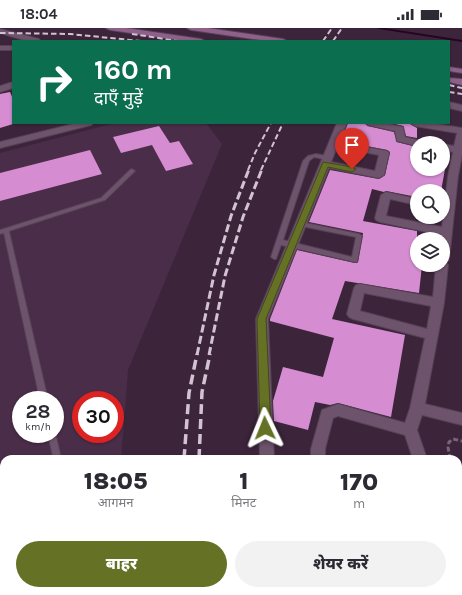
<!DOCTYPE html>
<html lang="hi">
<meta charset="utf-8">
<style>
body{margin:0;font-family:Karla,"Noto Sans Devanagari",sans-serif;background:#f2f2f3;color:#2b2b33;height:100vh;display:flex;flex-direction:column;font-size:15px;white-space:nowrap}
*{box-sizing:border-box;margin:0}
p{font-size:13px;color:#7c7c81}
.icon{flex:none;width:22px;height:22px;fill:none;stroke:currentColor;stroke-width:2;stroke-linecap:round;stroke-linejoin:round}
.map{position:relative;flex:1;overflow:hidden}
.drawer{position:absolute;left:0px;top:427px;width:462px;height:140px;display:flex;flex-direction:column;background:#fff;border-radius:12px 12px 0 0;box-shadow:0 1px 3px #0004}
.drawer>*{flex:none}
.guide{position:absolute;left:12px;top:12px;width:438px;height:84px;border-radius:0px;box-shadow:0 1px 3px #0004;background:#0b6e4f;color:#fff;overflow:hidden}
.tools{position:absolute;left:410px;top:108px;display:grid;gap:8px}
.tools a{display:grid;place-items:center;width:40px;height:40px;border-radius:50%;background:#fff;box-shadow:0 1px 3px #0004;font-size:20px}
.speed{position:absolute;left:12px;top:363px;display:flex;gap:8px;font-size:20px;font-weight:700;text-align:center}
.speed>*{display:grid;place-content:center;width:52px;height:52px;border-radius:50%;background:#fff;box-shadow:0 1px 3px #0004;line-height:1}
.speed small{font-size:10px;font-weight:400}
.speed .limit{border:6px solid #d22;background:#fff;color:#111}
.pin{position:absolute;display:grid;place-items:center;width:34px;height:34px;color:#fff;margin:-41px -17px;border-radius:50% 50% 50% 0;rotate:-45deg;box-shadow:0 0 4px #0007}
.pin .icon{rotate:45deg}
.me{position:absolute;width:44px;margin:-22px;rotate:358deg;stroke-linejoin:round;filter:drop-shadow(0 0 3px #0008)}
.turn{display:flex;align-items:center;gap:14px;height:84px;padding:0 16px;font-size:18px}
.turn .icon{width:52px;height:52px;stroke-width:2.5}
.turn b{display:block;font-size:28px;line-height:34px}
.eta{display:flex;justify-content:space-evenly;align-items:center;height:68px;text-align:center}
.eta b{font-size:24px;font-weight:800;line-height:28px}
.primary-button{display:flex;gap:8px;margin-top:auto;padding:8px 16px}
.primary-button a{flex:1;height:46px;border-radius:24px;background:#657124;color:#fff;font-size:16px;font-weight:800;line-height:46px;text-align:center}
.primary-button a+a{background:#f2f2f3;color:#2b2b33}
.status{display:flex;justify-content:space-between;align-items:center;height:28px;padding:0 20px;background:#fff;direction:ltr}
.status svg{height:11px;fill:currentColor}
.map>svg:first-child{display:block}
.built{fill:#4a2d48;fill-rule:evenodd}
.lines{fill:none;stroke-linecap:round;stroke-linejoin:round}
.stream{fill:#250424;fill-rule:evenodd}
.building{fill:#d58cd1}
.lane-casing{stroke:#554154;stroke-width:2}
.street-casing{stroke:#554154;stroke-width:2}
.secondary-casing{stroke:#554154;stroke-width:2}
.path{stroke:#796578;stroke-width:3;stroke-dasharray:5 2.5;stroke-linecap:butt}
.lane{fill:#6d536b;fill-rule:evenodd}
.street{fill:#6d536b;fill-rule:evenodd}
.secondary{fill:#90608d;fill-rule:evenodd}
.rail-far2{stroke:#d3c3d2;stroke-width:2;stroke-dasharray:5.5 3;stroke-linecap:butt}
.rail-far1{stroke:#d3c3d2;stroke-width:3;stroke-dasharray:8 3.5;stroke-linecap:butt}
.rail{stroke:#d3c3d2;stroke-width:3.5;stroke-dasharray:10 5;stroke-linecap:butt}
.secondary-bridge-casing{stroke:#554154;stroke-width:16;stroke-linecap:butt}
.secondary-bridge{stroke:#90608d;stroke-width:14}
.route{fill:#657124;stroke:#424917}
</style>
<div class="status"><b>18:04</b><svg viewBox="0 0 49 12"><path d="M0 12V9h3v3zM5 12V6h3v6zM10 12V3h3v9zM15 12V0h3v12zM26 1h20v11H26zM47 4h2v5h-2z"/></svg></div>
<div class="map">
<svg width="462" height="567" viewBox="0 0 462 567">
<rect width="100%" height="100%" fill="#3c253b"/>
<path class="built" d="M115,95H206L222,116L128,342L121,431H4V563H110V567H0V125ZM21,372H55V406H21ZM81,372H115V406H81Z"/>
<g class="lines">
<path class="stream" d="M377,0H385L462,12V14L379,1Z"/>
</g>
<g class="building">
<path d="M10,64L13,71V96L0,100V66Z"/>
<path d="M348,95H364L368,98L394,104L397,114L417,119V141H445L441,163H417V169L386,163L384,164L372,161L363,193L417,203V237H422L419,265L345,253L332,291L405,307L391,389L338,375L330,377L315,374L308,402L274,393L273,373L283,339L323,349L334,310L270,293V291L297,222L355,235L358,234L363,205L309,194L330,142L379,151L385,147L390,124L387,122L341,113Z"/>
<path d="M391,95H409L417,100V110L406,108L403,98Z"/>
<path d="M159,98L170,115L179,113L193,136L166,143L152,117L121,125L113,109Z"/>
<path d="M90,122L102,146L0,173V145Z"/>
</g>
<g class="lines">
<g class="lane-casing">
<g id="lane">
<path d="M316,126L327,128L331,130L328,132L314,129L309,133L283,212L352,229L356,209L301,198L298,196L301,194L359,206L362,208L357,234H355L281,217L276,231H274L271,229L303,133L308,128Z"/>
<path d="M132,141L135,143L134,144L105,172L9,203L48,372H40L4,205L0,206V202L101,170L130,142Z"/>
<path d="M55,404L61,430V431H52L53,429L48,406H55Z"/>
<rect x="16" y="563" width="10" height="4"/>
</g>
</g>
<g class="street-casing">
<g id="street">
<path d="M0,1L39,11L40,13H27L0,5Z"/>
<rect x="0" y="18" width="13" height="4"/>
<path d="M13,54V60L0,64V58Z"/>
<path d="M449,74L462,77V83L449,80Z"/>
<path d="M77,95H93L91,97L0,120V114Z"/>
<path d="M337,95H347L339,114L387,123L389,125L384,147L379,150L329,140L268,291L274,431H260L256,291ZM337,119L379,127L375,143L331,134Z"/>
<path d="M366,95H384L403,99L405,109L421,113L423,115H417V118L397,113L395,103L368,97Z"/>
<path d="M410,95H431L462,100V127L458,148L449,232L446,235L448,237L444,275L425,376L462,385V397L422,387L417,402L427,431H413L405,407L338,388L333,390L325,421V431H311V421L322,382L338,376L405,395L410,380L425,310L353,291L349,289L347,286L354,260L356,257L360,256L433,269L436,237H443V211H440L441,207L380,194L376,192L375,190L381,167L386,164L417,171V177L390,171L386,188L442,199L448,148L453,124L443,122V116L454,118L457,105L415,98ZM364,265L431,278L427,301L360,283Z"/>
<path d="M458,507L462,509V531L458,529Z"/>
<path d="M462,556V567H446L447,563H458V557Z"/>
<path d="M271,563H287L288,567H272Z"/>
<path d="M352,563H375L376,567H351Z"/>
</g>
</g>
<g class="secondary-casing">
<g id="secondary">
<path d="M106,0H126L201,11L205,13H185L110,2Z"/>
<path d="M187,0H207L283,11L287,13H267L191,2Z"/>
<path d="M449,39L462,41V45L449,43Z"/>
<path d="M449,50L462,51V57L449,54Z"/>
<path d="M0,547L4,548V563H12L13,567H0Z"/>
<path d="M43,563H59L60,567H44Z"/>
</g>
</g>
<g class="path">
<path d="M450,431L448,419L449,414L453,411L462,413"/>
<path d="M458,461L462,469"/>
<path d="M458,474L462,472"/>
</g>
<use href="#lane" class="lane"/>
<use href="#street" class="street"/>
<use href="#secondary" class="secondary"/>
<g class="rail-far2">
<path d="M0,5L70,6L141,13"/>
<path d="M132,6L178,13"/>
<path d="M323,13L332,0"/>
<path d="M333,13L342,0"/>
<path d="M449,57L462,60"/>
<path d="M449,64L462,66"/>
<path d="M248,142L255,125L271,95"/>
<path d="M261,142L283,95"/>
</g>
<g class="rail-far1">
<path d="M197,327L214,247L231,188L249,141"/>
<path d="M209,327L225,248L243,189L262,141"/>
</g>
<g class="rail">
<path d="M184,431L189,365L197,326"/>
<path d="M199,431L202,364L210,326"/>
<path d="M183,563L184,567"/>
<path d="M201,563V567"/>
</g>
<g class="secondary-bridge-casing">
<path id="secondary-bridge" d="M0,485L4,488"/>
</g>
<use href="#secondary-bridge" class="secondary-bridge"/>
</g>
<path class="route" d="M323,134L352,139L356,141L352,144L328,139L266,291L271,400L269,403L265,404L262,403L260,400L257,291Z"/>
</svg>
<div class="tools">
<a><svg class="icon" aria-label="sound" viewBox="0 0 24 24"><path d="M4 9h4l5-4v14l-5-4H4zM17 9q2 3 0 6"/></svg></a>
<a><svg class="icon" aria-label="search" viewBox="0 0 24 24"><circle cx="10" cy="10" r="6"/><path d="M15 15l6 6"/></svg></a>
<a><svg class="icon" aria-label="layers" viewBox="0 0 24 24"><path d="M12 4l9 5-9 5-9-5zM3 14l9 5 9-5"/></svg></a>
</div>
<div class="speed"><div>28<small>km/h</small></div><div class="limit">30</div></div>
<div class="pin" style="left:352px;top:141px;background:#d93025"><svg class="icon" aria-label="arrive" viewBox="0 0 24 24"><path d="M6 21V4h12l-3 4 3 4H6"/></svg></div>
<svg class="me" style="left:265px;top:400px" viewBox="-20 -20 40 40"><path d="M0-17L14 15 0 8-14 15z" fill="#657124" stroke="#fff" stroke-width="4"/></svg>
<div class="guide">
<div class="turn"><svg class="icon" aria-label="right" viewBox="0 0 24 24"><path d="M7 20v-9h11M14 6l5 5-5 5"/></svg><div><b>160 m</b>दाएँ मुड़ें</div></div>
</div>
<section class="drawer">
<div class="eta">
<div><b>18:05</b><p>आगमन</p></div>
<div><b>1</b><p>मिनट</p></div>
<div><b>170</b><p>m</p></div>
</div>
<div class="primary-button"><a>बाहर</a><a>शेयर करें</a></div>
</section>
</div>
